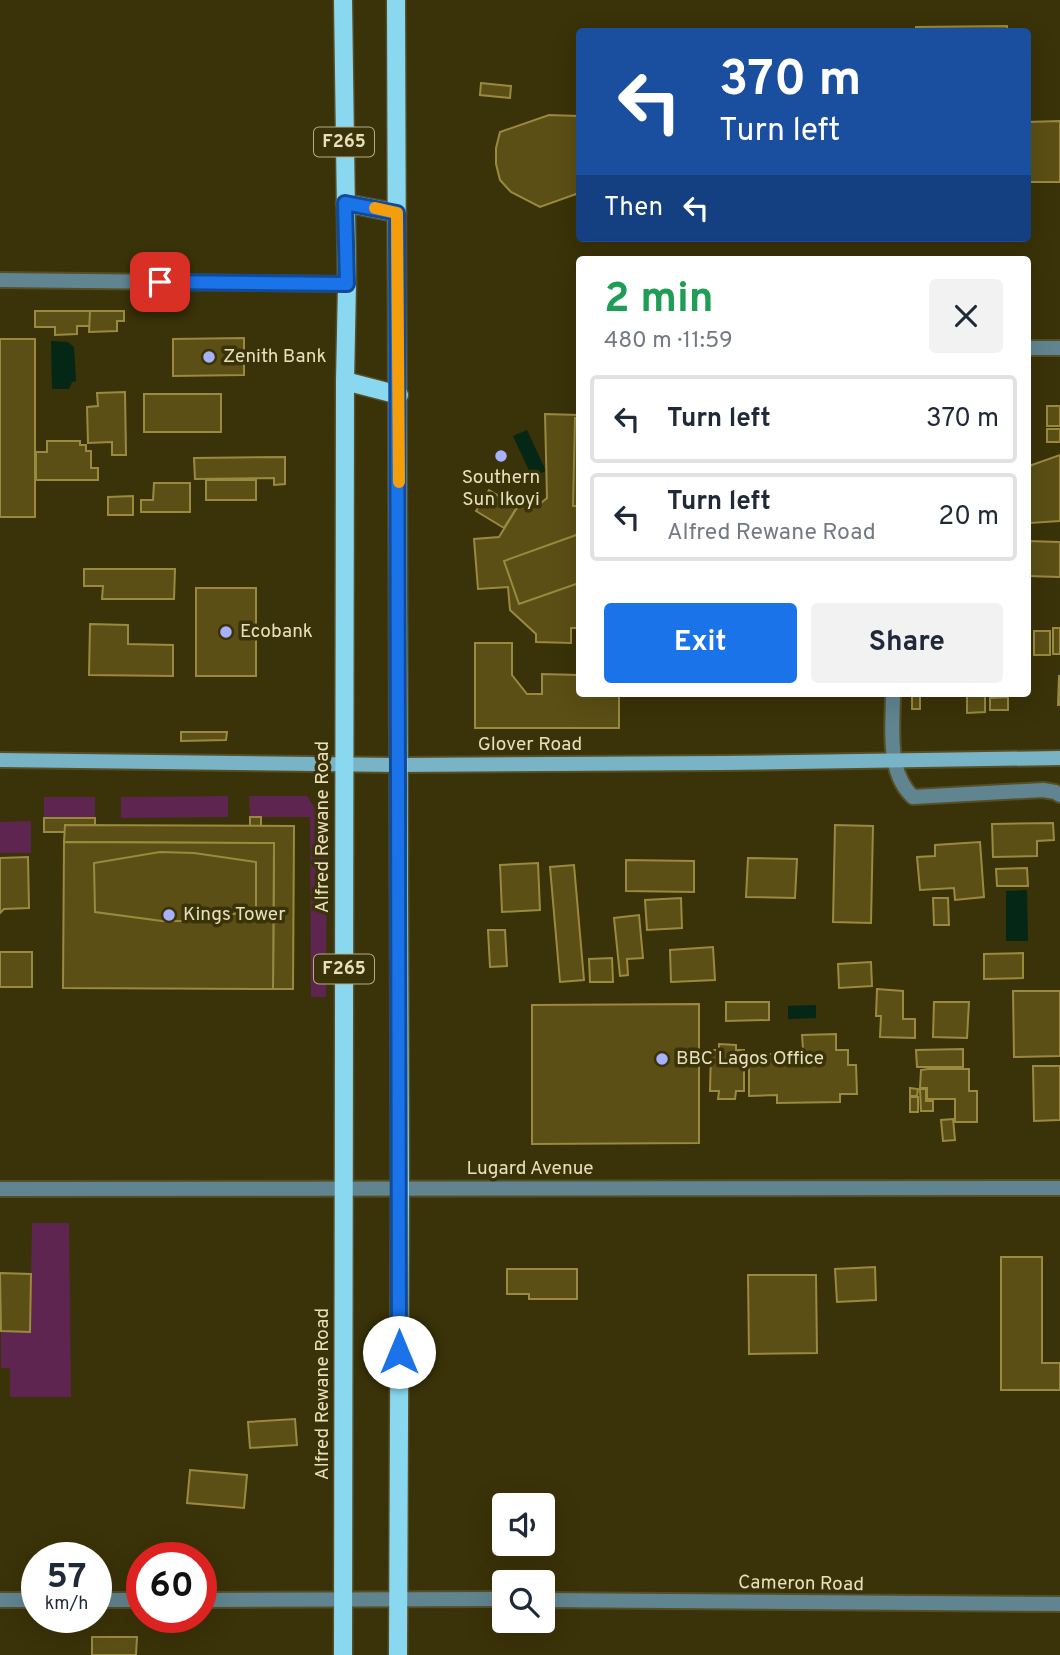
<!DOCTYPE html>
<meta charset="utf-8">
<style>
body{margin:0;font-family:Overpass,sans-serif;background:#f2f2f3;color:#1f2937;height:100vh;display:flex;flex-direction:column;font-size:26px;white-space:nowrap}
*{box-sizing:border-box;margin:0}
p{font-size:23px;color:#747a83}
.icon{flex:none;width:38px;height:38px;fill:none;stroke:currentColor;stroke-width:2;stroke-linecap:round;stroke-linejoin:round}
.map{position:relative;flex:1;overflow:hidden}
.sheet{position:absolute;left:576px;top:256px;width:455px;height:441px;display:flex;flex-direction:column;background:#fff;border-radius:7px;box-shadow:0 7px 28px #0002}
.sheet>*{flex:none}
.hud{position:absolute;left:576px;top:28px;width:455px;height:214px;border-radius:7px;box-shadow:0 7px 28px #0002;background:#1a4fa0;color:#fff;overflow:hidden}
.buttons{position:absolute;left:492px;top:1493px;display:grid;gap:14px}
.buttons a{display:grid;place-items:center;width:63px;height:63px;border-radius:7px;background:#fff;box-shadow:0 7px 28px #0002;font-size:35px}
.speed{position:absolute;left:21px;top:1542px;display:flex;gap:14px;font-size:35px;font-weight:700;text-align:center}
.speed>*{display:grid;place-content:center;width:91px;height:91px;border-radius:50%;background:#fff;box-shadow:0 7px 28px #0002;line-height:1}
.speed small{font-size:18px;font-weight:400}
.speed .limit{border:10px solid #d22;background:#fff;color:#111}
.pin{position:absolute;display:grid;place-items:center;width:60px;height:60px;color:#fff;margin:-30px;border-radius:14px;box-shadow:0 4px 10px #0006}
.me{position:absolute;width:77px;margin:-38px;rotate:0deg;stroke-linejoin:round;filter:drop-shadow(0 0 5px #0008)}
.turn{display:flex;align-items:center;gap:24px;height:147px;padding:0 28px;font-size:32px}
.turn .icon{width:91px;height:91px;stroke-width:2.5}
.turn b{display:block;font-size:49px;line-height:60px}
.then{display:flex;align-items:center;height:66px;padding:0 28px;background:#0003;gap:14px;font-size:26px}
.round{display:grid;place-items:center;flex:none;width:74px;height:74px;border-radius:7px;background:#f2f2f3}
.head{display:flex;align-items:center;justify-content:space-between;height:119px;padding:0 28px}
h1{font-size:42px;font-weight:700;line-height:52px;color:#1e9e55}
.action{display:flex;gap:14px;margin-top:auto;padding:14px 28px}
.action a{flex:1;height:80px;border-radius:7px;background:#1a73e8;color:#fff;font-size:28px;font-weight:700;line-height:80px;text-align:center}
.action a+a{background:#f2f2f3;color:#1f2937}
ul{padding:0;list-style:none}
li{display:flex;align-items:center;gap:21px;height:88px;margin:0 14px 10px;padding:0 14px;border:4px solid #e0e1e3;border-radius:7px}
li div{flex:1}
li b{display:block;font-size:26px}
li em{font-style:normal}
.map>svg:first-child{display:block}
.green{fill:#5d2550}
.water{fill:#042716}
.building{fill:#5b4f15;stroke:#9a8a3f;stroke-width:2}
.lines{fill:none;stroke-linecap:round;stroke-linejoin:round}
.street-casing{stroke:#564e25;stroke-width:18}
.secondary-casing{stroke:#564e25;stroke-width:18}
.primary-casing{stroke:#564e25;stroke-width:21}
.street{stroke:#618590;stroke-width:14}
.secondary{stroke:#78b4c5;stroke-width:14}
.primary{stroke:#8ad8ef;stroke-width:18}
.route-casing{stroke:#114b97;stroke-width:18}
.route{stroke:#1a73e8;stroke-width:12}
.slow{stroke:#f59e0b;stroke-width:12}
.poi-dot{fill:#a7b1fc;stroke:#3a3208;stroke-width:2.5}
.labels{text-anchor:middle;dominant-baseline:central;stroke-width:7;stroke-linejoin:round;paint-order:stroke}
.shield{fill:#3a3208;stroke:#b4ac86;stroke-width:2}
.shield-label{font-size:18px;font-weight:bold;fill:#e8e0bc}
.poi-label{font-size:19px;fill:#e8e0bc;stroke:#3a3208;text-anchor:start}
.street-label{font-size:19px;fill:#e8e0bc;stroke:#3a3208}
</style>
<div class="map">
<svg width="1060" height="1655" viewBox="0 0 1060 1655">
<rect width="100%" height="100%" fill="#3a3208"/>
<g class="green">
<path d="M228,796V817L121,818V797Z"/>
<path d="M249,796H307L327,826L326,997H311L310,817H250Z"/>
<rect x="44" y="797" width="51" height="21"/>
<path d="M31,821V853H0V822Z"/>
<path d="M32,1223H69L71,1397H10V1368H1V1331H30Z"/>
</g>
<g class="water">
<path d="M51,341L68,342L74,347L76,381L72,382L69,389H52Z"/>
<path d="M527,430L546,471L532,477L513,436Z"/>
<path d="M1027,890L1028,941H1006V891Z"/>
<path d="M816,1005V1018L788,1019V1006Z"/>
</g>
<g class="building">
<path d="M1007,26V32H916V27Z"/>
<path d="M481,83L511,86L510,98L480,95Z"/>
<path d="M549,115L578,116L579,193L540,207L511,192L500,180L496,164V148L500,132Z"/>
<path d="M1060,121V182H1027V122Z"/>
<path d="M35,311H90V326H77V334L55,335V327H35Z"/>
<path d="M90,311H124V321H117V331L89,332Z"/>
<path d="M244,338V375L173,376V339Z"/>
<rect x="0" y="339" width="35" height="178"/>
<path d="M125,392L126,455H112V442L88,443L87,407L98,406L97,393Z"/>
<rect x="144" y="394" width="77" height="38"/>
<rect x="1047" y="406" width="13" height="20"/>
<path d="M545,414L579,415V628H571V643L536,642V634L510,610L508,587L478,589L474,539L499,537L521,501L526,499L541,503L547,498Z"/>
<path d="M575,418H579V506H573Z"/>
<rect x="1047" y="429" width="13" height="13"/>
<path d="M47,441H80V445H86V451H91V468H98V480H36V452H47Z"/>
<path d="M1060,455V521L1030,523L1029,466Z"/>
<path d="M285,457V484L274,485V478L195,479L194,458Z"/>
<rect x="206" y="480" width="50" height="20"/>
<path d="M154,483H190V512H141V500H153Z"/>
<path d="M489,490L517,507L504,528L476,511Z"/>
<path d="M133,496V515H108V497Z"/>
<path d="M579,534V583L519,604L504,561Z"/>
<path d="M1027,541L1060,542V577L1027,576Z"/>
<path d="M84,569H175L174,599H102L103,586H84Z"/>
<rect x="196" y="588" width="60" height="88"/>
<path d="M90,624L128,625V644L173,645V676L89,675Z"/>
<rect x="1053" y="628" width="7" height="26"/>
<rect x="1034" y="631" width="16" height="24"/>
<path d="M475,643H512V675L527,694H542V674L579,675V693H619V728H475Z"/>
<path d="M1059,676H1060V705H1058Z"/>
<rect x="912" y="693" width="8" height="16"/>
<path d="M967,693H985V712L967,713Z"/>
<path d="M1008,697V710H990V698Z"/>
<path d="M181,732H227L226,740L181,741Z"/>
<rect x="250" y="817" width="11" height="13"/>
<rect x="44" y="818" width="51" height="14"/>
<path d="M1053,823L1054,840L1037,841V856L993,857L992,824Z"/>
<path d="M65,825L294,826L293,989H273L274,843L64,842Z"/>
<path d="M835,825L873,826L871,923L833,922Z"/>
<path d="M64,842L274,843L273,989L63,988Z"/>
<path d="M980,842L984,897L955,900L954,888L920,890L917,857L935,856V845Z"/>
<path d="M160,852L194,853L256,862V910L194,921H162L95,912L94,863Z"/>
<path d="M28,857L29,908L4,909L0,913V858Z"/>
<path d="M748,858L797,859L795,898L746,897Z"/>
<path d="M626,860L694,861V892L626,891Z"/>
<path d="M538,863L540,910L502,912L500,865Z"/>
<path d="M574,865L584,980L560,982L550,867Z"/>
<path d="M1027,868L1028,886H997L996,869Z"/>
<path d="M681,898L682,928L647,930L645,900Z"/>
<path d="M933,898H948L949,925H934Z"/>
<path d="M639,915L643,958L627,959L628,975L620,976L614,918Z"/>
<path d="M488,930H505L507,966L490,967Z"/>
<path d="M713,947L715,980L671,982L670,950Z"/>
<rect x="0" y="952" width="32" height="35"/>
<path d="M1023,953V978L984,979V954Z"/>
<path d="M612,958L613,982H590L589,959Z"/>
<path d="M871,962L872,986L839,988L838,964Z"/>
<path d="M877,989L903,991V1019H915V1038L880,1037L881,1016H876Z"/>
<path d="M1013,991H1060V1056L1014,1057Z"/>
<path d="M726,1002H769V1020L726,1021Z"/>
<path d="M934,1002H969L967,1038L933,1037Z"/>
<path d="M699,1004V1143L532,1144V1005Z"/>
<path d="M836,1034V1050H848V1065H856L857,1094H840V1102L777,1103V1095L749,1096V1055L777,1054V1061H796V1049H803L802,1035Z"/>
<path d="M719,1044L736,1045V1050H744V1091H736L735,1099H718L719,1091H710L711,1050H719Z"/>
<path d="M963,1049V1067H917L916,1050Z"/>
<path d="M1033,1066H1060V1120L1034,1121Z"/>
<path d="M928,1069H969V1091H977V1122H955V1099H927V1088H920L921,1070Z"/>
<path d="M910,1088L918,1089L917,1096H910Z"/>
<path d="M920,1089H926V1101H933V1111H921Z"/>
<rect x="910" y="1097" width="8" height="15"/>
<path d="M953,1119L955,1140L943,1141L941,1120Z"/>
<path d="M1001,1257H1042V1363H1060V1390H1001Z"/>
<path d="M875,1267L876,1300L837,1302L835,1269Z"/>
<path d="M507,1269H577V1299H529V1294H507Z"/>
<path d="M0,1273L31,1274L30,1332L1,1331Z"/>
<path d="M748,1275H816L817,1353L749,1354Z"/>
<path d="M295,1419L297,1445L250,1448L248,1422Z"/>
<path d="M190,1470L247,1475L244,1508L187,1503Z"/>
<path d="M92,1637H137L136,1655H92Z"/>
</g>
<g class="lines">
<g class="street-casing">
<g id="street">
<path d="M0,280L347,284"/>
<path d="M1027,348H1060"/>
<path d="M893,693C893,727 886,772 913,797L1043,790L1055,792L1060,795"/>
<path d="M0,1189L1060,1188"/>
<path d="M0,1600H37"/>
<path d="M96,1600H142"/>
<path d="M201,1600L504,1599"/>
<path d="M542,1600L1060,1604"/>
</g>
</g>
<g class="secondary-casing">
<path id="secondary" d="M0,760L397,765L722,763L1060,758"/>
</g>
<g class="primary-casing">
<g id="primary">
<path d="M343,0L347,284L345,381L343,1655"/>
<path d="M396,0L400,1188L398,1655"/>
<path d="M345,203L397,213"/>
<path d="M345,381L399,395"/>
</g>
</g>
<use href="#street" class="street"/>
<use href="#secondary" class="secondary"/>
<use href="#primary" class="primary"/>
</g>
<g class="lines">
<g class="route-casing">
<path id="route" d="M160,282L347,284L345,203L397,213L399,1352"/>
</g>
<use href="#route" class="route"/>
<path class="slow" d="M375,208L397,213L399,482"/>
</g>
<g class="poi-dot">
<circle cx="209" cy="357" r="7"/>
<circle cx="501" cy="456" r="7"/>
<circle cx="226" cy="632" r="7"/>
<circle cx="169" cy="915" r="7"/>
<circle cx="662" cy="1059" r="7"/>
</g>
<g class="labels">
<g class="shield">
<rect x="314" y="127.5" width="60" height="29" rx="5"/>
<rect x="314" y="954.5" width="60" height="29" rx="5"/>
</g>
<g class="shield-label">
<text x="344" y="142">F265</text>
<text x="344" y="969">F265</text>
</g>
<g class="poi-label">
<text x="223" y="357">Zenith Bank</text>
<text x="501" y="478" text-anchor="middle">Southern<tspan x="501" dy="22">Sun Ikoyi</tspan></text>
<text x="240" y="632">Ecobank</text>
<text x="183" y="915">Kings Tower</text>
<text x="676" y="1059">BBC Lagos Office</text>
</g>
<g class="street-label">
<text x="530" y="745">Glover Road</text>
<text transform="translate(323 827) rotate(-90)">Alfred Rewane Road</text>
<text x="530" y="1169">Lugard Avenue</text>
<text transform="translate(323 1394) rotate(-90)">Alfred Rewane Road</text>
<text transform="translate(801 1584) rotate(1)">Cameron Road</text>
</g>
</g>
</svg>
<div class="buttons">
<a><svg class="icon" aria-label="sound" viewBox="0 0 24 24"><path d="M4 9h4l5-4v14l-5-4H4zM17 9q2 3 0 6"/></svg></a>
<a><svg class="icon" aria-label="search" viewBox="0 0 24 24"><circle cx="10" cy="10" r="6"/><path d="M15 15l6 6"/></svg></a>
</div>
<div class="speed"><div>57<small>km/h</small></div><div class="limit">60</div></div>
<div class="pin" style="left:160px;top:282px;background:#d93025"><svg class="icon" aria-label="arrive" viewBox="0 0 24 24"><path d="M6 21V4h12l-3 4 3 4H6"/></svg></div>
<svg class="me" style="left:399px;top:1352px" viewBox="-20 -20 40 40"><circle r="19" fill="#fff"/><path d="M0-13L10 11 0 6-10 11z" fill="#1a73e8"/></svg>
<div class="hud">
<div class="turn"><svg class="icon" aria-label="left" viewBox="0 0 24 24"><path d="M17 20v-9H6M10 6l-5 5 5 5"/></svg><div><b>370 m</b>Turn left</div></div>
<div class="then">Then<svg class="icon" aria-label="left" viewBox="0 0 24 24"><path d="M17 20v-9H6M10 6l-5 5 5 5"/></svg></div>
</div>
<section class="sheet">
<div class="head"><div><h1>2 min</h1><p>480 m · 11:59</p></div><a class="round"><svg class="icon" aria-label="close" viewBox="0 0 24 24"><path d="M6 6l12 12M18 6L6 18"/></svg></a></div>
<ul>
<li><svg class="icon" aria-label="left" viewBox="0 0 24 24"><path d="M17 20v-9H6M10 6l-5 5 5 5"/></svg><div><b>Turn left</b></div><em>370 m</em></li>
<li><svg class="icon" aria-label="left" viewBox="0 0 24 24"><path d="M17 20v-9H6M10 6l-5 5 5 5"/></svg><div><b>Turn left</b><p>Alfred Rewane Road</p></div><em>20 m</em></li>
</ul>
<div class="action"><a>Exit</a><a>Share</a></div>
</section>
</div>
